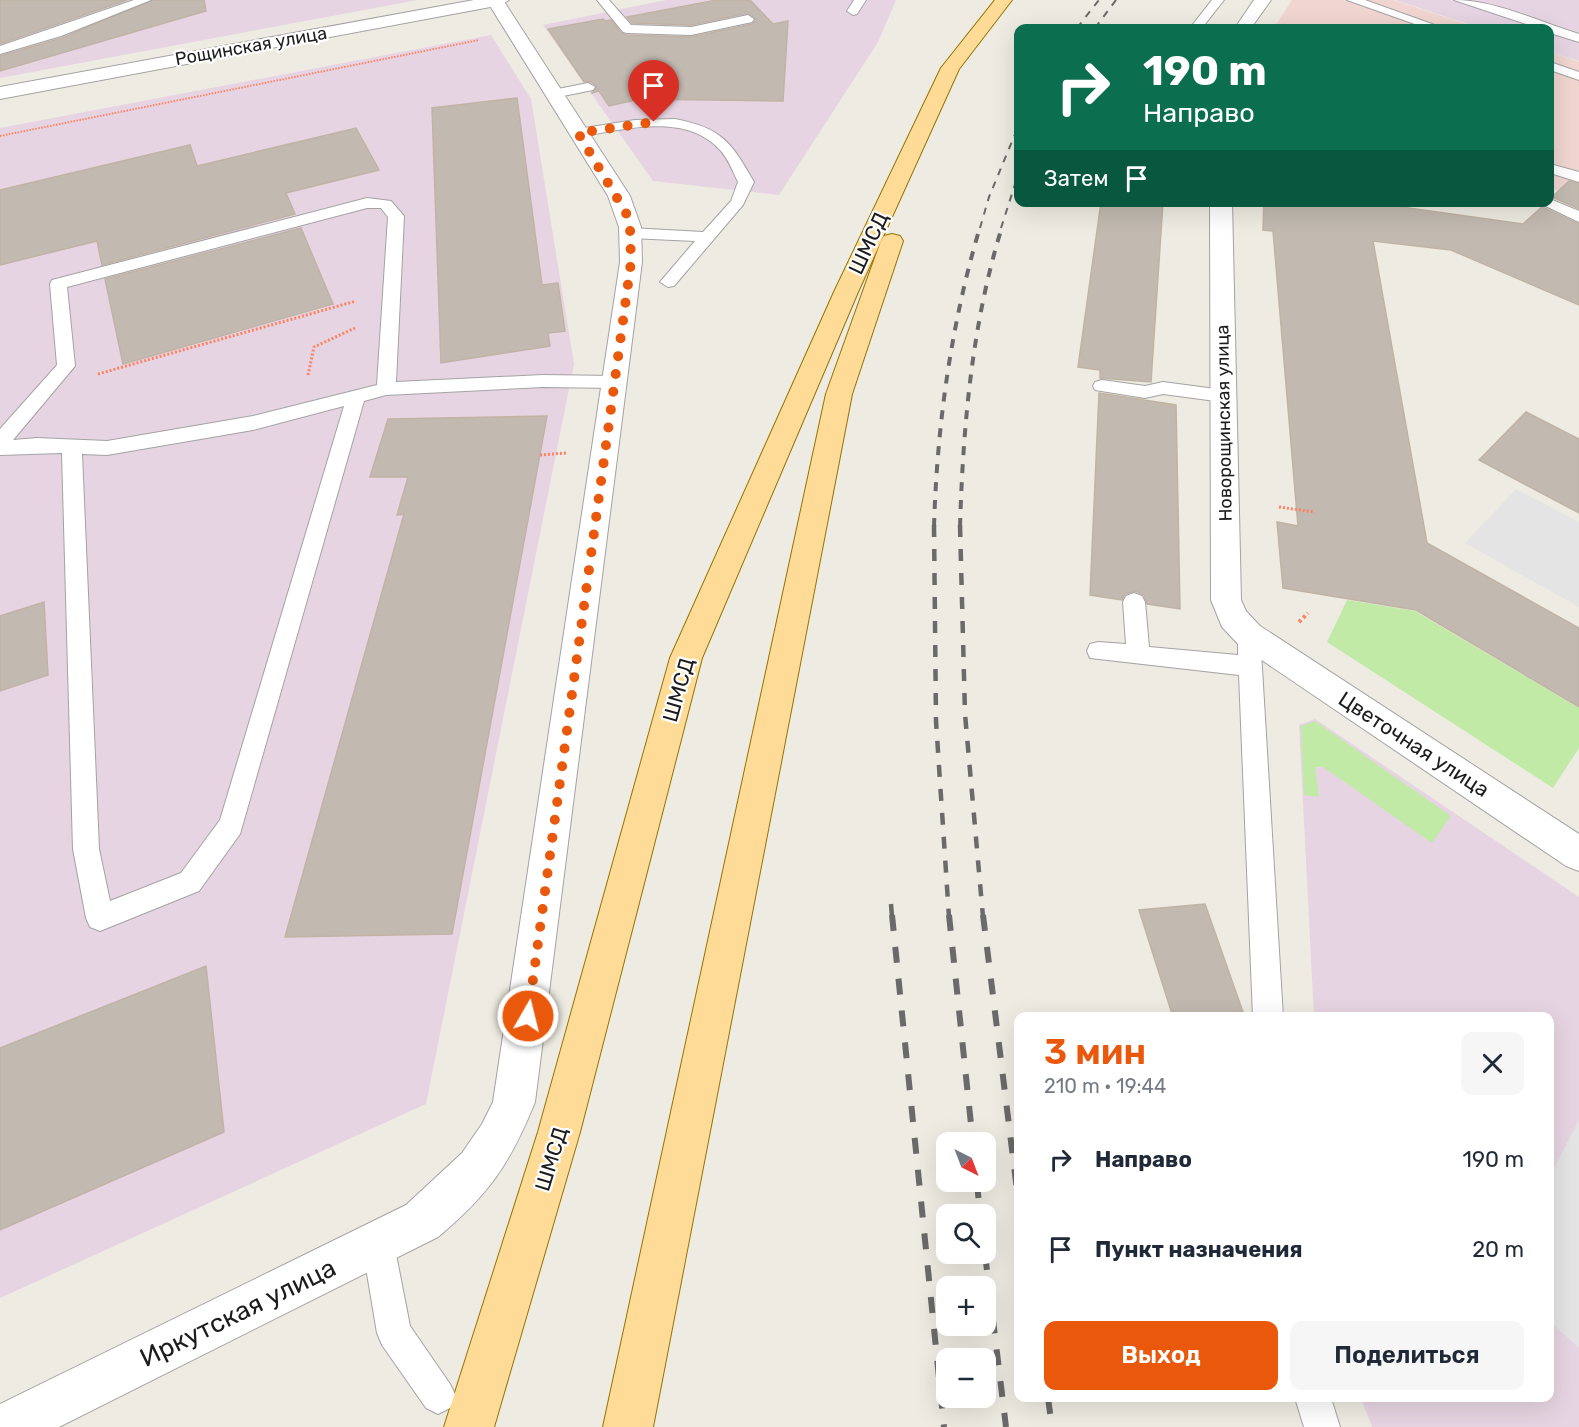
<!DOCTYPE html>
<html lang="ru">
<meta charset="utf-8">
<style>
body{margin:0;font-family:Rubik,sans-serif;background:#f6f6f7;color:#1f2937;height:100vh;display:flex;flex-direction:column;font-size:22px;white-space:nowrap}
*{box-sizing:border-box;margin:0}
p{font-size:20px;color:#747a83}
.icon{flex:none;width:33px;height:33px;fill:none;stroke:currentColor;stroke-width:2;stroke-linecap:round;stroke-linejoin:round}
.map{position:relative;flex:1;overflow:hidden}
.details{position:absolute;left:1014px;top:1012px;width:540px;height:390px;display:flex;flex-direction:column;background:#fff;border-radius:12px;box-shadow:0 6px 24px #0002}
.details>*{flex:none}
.hud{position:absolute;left:1014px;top:24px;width:540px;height:183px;border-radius:12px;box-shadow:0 6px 24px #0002;background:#0b6e4f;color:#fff;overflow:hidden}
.needle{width:39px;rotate:138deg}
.tools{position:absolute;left:936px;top:1132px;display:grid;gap:12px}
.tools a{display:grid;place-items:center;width:60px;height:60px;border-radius:12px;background:#fff;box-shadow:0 6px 24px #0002;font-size:30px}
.pin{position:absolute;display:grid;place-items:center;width:51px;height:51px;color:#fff;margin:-62px -26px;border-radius:50% 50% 50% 0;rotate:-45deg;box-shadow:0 0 6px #0007}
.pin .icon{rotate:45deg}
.me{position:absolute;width:66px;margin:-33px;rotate:8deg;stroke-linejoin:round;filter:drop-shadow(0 0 4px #0008)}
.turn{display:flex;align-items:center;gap:21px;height:126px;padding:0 30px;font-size:27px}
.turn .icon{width:78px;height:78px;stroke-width:2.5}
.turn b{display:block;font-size:42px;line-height:51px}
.then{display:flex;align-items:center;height:57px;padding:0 30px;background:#0003;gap:12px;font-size:22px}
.round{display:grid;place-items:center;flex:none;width:63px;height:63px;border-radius:12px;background:#f6f6f7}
.headline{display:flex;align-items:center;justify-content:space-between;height:102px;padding:0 30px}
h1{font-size:36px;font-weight:600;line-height:45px;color:#ea580c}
.action{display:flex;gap:12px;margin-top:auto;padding:12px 30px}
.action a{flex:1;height:69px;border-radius:12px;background:#ea580c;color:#fff;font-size:24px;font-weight:600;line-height:69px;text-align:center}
.action a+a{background:#f6f6f7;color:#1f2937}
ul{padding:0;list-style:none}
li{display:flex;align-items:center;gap:18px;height:90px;padding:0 30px}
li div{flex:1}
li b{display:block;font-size:22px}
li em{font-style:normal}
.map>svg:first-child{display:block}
.commercial{fill:#f0d5d0}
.industrial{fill:#e7d4e2}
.grass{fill:#c0eaa6}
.parking{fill:#e4e4e4}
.building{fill:#c2bab1;stroke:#c0b3a4;stroke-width:1.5}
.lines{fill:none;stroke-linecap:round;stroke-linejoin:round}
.service-casing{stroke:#a3a3a3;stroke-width:2}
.minor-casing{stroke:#a3a3a3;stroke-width:2}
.tertiary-casing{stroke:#a3a3a3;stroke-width:2}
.primary-casing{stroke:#957300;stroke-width:2}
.path-far2{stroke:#fc8464;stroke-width:2;stroke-dasharray:1.5 1.5;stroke-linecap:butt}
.path-far1{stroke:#fc8464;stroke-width:3;stroke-dasharray:2 2;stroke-linecap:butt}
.path{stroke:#fc8464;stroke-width:4;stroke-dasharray:3 3;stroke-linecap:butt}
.service{fill:#fff;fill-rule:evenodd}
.minor{fill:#fff;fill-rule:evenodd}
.tertiary{fill:#fff;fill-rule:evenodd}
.primary{fill:#fedc97;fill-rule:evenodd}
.rail-far3{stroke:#6a6a6a;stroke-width:2;stroke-dasharray:7 7;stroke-linecap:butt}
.rail-far2{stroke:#6a6a6a;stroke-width:4;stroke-dasharray:9 9;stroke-linecap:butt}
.rail-far1{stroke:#6a6a6a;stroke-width:4.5;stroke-dasharray:12 12;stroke-linecap:butt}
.rail{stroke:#6a6a6a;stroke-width:6;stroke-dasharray:16 16;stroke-linecap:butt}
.route{stroke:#ea580c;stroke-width:10;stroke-dasharray:0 18}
.labels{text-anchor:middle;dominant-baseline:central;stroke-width:4.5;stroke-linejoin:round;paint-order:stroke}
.far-street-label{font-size:18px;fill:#1c1c1c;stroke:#fff}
.street-label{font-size:21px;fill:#1c1c1c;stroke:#fff}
.near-street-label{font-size:26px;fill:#1c1c1c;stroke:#fff}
</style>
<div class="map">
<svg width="1579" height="1427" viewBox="0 0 1579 1427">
<rect width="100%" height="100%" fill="#eeebe2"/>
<g class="commercial">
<path d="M1292,0H1393L1478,28H1274Z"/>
<path d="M1550,52L1579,62V195L1550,189Z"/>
</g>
<g class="industrial">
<path d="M0,0H418L0,78Z"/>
<path d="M666,0H896L878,42L779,195L653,181L543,25Z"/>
<path d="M1395,0H1579V61L1550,52V28H1480Z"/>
<path d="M491,35L531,99L574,364L426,1104L0,1298V128Z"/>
<path d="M1315,719L1579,897V1427H1372L1361,1398H1550V1017H1314L1299,725Z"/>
</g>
<g class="grass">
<path d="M1347,600L1415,611L1579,708V748L1553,788L1327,642Z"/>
<path d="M1315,721L1451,816L1432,843L1323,767H1315L1319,797L1304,795L1301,726Z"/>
</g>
<g class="parking">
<path d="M1516,489L1579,522V607L1465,543Z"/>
<path d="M1579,1120V1348L1550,1322V1176Z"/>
</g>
<g class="building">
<path d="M0,0H127L0,44Z"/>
<path d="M153,0H204L206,11L0,71V56L62,38Z"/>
<path d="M717,0H750L773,24L788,21L783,101L640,99L609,106L599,91L592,93L597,86L589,81L584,82L548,29L603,19L605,21L611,20L621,33L626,35L691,37L752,24L756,20L748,13L691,25L632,23L627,17Z"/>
<path d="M517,98L542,285L558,283L565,331L548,333L550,346L441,363L432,108Z"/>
<path d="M356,128L379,170L286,193L295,214L102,265L97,241L0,265V190L190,145L197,166Z"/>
<path d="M1569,181L1579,184V209L1552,197Z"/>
<path d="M1101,202H1163L1151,382L1100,378V370L1078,367Z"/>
<path d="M1264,202L1373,203L1523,224L1542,207L1579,224V305L1451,250L1373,241L1427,543L1579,628V707L1416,610L1283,588L1277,522L1298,526L1273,231L1263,230Z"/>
<path d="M301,228L333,304L123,364L105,279Z"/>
<path d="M1099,393L1176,405L1180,609L1147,604L1144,595L1135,591L1125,594L1122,600L1090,595Z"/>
<path d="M1526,412L1579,439V513L1479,460Z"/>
<path d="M547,416L452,934L285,937L404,514L397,515L408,477H370L388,419Z"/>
<path d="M44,602L48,675L0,691V616Z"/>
<path d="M1205,904L1243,1012L1173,1017L1139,910Z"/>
<path d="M206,966L224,1132L0,1230V1048Z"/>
</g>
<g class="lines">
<g class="service-casing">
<g id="service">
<path d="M134,0H151L61,36L0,54V46Z"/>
<path d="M597,0H609L631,25L691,27L748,15L754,19L752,22L691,35L627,33L623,32Z"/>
<path d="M854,0H866L857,14L853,15L847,11Z"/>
<path d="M1212,0H1224L1202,28H1190Z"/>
<path d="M1347,0H1365L1443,28H1426Z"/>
<path d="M1454,0C1496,0 1539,22 1579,34V42L1550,33V28H1538Z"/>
<path d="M1550,62L1579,72V80L1550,70Z"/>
<path d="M588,83L595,87L593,90L553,98L546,94L548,91Z"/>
<path d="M675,119C722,128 731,142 754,182L743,205L674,286L668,287L660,282L695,241L630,238L622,233L630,228L703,232L731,201L738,182C733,172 728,158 720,150C685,111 622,130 578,137L571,133L578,129L635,120Z"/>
<path d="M1550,164L1579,172V182L1550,173Z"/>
<path d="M367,198L391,201L404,216L396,382L543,375L614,376L621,378L623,382L621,386L614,388L543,387L386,395L364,401L240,834L199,891L100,931L90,927L86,918L73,849L62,453L0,455V429L57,365L50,284L52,280ZM367,208H381L388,217L377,385L253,416L107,441L37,438L13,440L75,366L67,287ZM344,406L220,820L181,873L110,901L99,849L82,454L107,455L253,430Z"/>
<path d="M1550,199L1579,211V222L1537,202H1550Z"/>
<path d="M1102,380L1145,386L1163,382L1223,390L1230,392L1232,396L1230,400L1223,402L1163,394L1145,398L1095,390L1093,386L1095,382Z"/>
<path d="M1134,593L1142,596L1145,602L1149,647L1238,655V635L1241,628L1249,626L1257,628L1260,635L1283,1017H1253L1239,675L1090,658L1087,651L1090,644L1098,642L1126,644L1123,602L1126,596Z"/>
<path d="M378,1228L390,1232L394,1244L410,1326L450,1384L456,1396L450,1408L438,1414L426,1408L382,1345L377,1333L362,1244L366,1232Z"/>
<path d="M1295,1398H1331L1340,1427H1304Z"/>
</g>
</g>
<g class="minor-casing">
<g id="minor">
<path d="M503,0L630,196L641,227L642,262L535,1102C510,1164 489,1194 438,1237L59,1427H0V1404L406,1205L462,1153L482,1124L493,1102L620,262L619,227L608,196L487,1Z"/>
<path d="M1254,0H1271L1251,28H1235Z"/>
<path d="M1210,202H1232L1241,600L1246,611L1260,626L1579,834V871L1566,866L1238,644L1222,627L1211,600Z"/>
</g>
</g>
<g class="tertiary-casing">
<path id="tertiary" d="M474,0H509L501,5L0,99V87Z"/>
</g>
<g class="primary-casing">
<g id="primary">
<path d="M995,0H1012L959,69L858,292L702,658L580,1132L494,1427H444L538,1132L670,658L834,292L941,68Z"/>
<path d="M892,234L900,236L903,241L852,394L653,1427H603L826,394L881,241L884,236Z"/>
</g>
</g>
<path class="path-far2" d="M0,136L479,40"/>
<g class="path-far1">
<path d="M98,374L356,301"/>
<path d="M308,375L314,347L355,328"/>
<path d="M540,455L566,453"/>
<path d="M1279,507L1314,512"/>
</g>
<path class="path" d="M1299,622L1308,613"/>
<use href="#service" class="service"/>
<use href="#minor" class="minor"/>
<use href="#tertiary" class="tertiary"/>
<use href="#primary" class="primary"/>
<g class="rail-far3">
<path d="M1077,28L1099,0"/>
<path d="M1095,28L1116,0"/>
<path d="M980,228L989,197L1018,127"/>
<path d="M1001,228L1018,175"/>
</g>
<g class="rail-far2">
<path d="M934,527C937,425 951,324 980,227"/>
<path d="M960,527C963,426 972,323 1002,227"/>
</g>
<g class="rail-far1">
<path d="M934,525L936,721L949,917"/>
<path d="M960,525L965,714L983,917"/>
<path d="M891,904L892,917"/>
</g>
<g class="rail">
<path d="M892,915L944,1427"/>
<path d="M949,915L973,1143"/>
<path d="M983,915L1018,1198"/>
<path d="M977,1182L980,1215"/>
<path d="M985,1254L1006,1427"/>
<path d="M1048,1398L1052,1427"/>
</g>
</g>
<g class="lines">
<path class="route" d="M528,1016L631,262L630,227L626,213L578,133L654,122"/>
</g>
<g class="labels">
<g class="far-street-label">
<text transform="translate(251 46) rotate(-10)">Рощинская улица</text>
<text transform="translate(1224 423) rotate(-91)">Новорощинская улица</text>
</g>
<g class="street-label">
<text transform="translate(868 243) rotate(-65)">ШМСД</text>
<text transform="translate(678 690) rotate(-74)">ШМСД</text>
<text transform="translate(1414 744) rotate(33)">Цветочная улица</text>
<text transform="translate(551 1159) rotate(-73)">ШМСД</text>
</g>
<g class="near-street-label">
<text transform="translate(238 1313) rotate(-26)">Иркутская улица</text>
</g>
</g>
</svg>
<div class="tools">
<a><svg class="needle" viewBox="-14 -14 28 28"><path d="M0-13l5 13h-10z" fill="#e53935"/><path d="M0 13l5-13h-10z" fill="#747a83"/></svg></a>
<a><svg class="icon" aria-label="search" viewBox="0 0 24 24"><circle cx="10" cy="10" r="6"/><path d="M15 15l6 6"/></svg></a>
<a>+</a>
<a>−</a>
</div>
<div class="pin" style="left:654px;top:122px;background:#d93025"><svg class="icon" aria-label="arrive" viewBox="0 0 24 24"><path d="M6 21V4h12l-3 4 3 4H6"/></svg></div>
<svg class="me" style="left:528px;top:1016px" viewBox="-20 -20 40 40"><circle r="17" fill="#ea580c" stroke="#fff" stroke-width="3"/><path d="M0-11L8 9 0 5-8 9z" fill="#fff"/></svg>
<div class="hud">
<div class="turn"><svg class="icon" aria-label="right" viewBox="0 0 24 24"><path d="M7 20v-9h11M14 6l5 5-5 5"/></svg><div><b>190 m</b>Направо</div></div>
<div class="then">Затем<svg class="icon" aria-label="arrive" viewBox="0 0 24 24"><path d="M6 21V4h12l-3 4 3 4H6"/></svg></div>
</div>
<section class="details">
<div class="headline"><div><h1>3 мин</h1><p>210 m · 19:44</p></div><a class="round"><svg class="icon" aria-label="close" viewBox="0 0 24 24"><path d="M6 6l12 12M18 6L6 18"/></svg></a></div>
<ul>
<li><svg class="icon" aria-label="right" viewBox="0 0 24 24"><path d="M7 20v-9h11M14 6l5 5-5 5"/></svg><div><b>Направо</b></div><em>190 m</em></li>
<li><svg class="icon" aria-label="arrive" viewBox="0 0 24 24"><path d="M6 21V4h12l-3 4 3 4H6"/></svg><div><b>Пункт назначения</b></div><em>20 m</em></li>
</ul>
<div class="action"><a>Выход</a><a>Поделиться</a></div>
</section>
</div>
